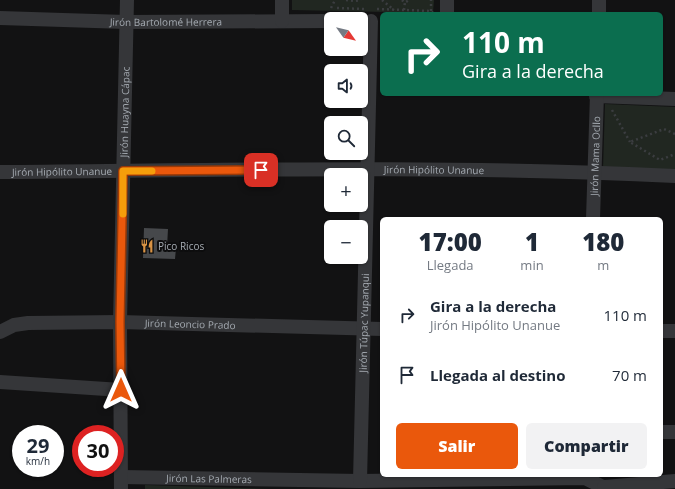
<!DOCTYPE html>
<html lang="es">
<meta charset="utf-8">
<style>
body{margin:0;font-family:"Open Sans",sans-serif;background:#f2f2f3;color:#1f2937;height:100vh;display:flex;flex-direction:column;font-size:15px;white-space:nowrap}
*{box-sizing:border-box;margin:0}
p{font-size:13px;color:#747a83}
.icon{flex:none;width:22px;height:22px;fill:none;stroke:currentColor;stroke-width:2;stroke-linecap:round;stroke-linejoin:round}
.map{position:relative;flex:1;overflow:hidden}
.panel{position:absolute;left:380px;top:217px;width:283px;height:260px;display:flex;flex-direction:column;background:#fff;border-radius:6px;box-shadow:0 1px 3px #0004}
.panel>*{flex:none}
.guide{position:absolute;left:380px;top:12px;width:283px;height:84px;border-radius:6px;box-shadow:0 1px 3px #0004;background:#0b6e4f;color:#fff;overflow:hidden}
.needle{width:26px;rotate:124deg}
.controls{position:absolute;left:324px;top:12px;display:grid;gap:8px}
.controls a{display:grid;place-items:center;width:44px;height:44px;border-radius:6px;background:#fff;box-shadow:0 1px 3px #0004;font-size:20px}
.speed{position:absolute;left:12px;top:425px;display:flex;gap:8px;font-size:20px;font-weight:700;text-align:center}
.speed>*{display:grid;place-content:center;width:52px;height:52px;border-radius:50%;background:#fff;box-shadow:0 1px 3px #0004;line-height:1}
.speed small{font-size:10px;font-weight:400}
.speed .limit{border:6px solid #d22;background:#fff;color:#111}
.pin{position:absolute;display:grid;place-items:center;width:34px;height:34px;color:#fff;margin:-17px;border-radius:8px;box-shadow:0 2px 6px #0006}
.me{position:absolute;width:44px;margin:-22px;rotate:0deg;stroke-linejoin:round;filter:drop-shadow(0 0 3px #0008)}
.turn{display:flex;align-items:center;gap:14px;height:84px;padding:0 16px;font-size:18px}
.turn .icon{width:52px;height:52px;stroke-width:2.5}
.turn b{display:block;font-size:28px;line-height:34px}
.eta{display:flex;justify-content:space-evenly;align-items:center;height:68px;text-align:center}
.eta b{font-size:24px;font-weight:800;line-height:28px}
.cta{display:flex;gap:8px;margin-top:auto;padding:8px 16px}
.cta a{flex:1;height:46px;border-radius:6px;background:#ea580c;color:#fff;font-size:16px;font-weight:800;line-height:46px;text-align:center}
.cta a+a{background:#f2f2f3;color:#1f2937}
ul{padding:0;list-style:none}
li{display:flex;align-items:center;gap:12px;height:60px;padding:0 16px}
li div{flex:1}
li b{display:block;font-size:15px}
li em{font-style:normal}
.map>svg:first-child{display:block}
.green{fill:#212721}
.building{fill:#46484b}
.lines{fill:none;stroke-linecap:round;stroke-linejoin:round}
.path{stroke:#3b3d40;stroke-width:2.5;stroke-dasharray:2 3;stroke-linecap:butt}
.street{stroke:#353639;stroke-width:14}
.route-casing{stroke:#983908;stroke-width:10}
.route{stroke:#ea580c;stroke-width:7}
.slow{stroke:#f59e0b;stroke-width:7}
.labels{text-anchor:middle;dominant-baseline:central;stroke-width:4;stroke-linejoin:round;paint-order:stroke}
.street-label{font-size:10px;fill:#a5abb2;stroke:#0d0d0e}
.poi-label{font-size:10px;fill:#a5abb2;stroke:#0d0d0e;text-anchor:start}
</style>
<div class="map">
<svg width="675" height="489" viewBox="0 0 675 489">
<rect width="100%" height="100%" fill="#121213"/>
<g class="green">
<path d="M292,0H434L433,13L292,10Z"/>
<path d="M605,104L675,107V170L603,168Z"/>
<path d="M145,485L270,489H145Z"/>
</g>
<path class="building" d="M144,228L168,229L167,247L176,248L175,259L143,258Z"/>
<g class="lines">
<g class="path">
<path d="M346,0L355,1L361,0"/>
<path d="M382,0L394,10"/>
<path d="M402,0L404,2H406L409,0"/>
<path d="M331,8L335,0"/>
<path d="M337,8L364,9"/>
<path d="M377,9L431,11L433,13"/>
<path d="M404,10L405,2"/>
<path d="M431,11V0"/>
<path d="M612,110L630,142"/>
<path d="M675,134L664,129L630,142L660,160L675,154"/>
</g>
<g class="street">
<path d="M447,14V0"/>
<path d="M599,14V0"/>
<path id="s1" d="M0,18L126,22L331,21"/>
<path d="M282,21V0"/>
<path d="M596,96L675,99"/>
<path id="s2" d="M0,172C225,170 450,165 675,176"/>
<path id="s3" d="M593,219L597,94"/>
<path d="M661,331H675"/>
<path id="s4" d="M0,332L14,325L28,323L120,322L382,329"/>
<path d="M0,382L121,390"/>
<path d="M661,432H675"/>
<path id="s5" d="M121,477L360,481L585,478L607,489"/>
<path id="s6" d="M360,481L371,21"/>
<path d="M604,487L675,481"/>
<path id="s7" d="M121,489L120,322L127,0"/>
</g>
</g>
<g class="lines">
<g class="route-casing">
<path id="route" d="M121,390L120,322L123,171L261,170"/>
</g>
<use href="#route" class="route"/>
<path class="slow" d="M123,214V171H152"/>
</g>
<defs>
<g id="restaurant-bare" transform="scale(1.08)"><path d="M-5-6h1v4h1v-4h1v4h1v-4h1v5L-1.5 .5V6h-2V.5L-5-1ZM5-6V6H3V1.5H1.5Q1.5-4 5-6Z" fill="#d99344" stroke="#0d0d0e" stroke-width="2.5" paint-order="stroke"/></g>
</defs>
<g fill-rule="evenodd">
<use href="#restaurant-bare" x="147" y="246"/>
</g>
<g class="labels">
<g class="street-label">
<text stroke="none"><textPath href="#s1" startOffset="166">Jirón Bartolomé Herrera</textPath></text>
<text stroke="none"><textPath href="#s7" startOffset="377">Jirón Huayna Cápac</textPath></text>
<text stroke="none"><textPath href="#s3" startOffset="63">Jirón Mama Ocllo</textPath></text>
<text stroke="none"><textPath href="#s2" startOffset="434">Jirón Hipólito Unanue</textPath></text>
<text stroke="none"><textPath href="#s2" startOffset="62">Jirón Hipólito Unanue</textPath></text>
<text stroke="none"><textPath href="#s6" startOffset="158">Jirón Túpac Yupanqui</textPath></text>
<text stroke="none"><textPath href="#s4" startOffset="192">Jirón Leoncio Prado</textPath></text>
<text stroke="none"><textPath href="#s5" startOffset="88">Jirón Las Palmeras</textPath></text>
</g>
<g class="poi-label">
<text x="158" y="246">Pico Ricos</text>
</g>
</g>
</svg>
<div class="controls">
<a><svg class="needle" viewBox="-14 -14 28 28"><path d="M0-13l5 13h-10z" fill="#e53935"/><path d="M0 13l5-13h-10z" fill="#747a83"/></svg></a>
<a><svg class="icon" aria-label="sound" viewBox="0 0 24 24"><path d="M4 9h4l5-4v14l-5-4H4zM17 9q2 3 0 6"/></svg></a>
<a><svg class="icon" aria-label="search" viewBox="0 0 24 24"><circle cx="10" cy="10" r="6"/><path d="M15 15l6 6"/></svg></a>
<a>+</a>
<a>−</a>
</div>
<div class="speed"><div>29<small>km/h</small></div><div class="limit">30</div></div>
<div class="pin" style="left:261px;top:170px;background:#d93025"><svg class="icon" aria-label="arrive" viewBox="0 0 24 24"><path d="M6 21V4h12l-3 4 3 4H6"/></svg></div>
<svg class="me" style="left:121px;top:390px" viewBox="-20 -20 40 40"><path d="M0-17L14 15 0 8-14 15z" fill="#ea580c" stroke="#fff" stroke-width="4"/></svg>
<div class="guide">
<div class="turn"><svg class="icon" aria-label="right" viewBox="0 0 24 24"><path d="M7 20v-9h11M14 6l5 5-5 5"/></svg><div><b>110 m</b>Gira a la derecha</div></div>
</div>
<section class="panel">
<div class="eta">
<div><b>17:00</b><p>Llegada</p></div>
<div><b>1</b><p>min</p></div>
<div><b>180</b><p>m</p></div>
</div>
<ul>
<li><svg class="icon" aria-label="right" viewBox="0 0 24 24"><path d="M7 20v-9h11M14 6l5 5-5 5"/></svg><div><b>Gira a la derecha</b><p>Jirón Hipólito Unanue</p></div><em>110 m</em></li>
<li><svg class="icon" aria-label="arrive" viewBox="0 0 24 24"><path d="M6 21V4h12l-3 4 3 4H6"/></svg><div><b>Llegada al destino</b></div><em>70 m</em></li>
</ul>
<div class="cta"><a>Salir</a><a>Compartir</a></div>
</section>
</div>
